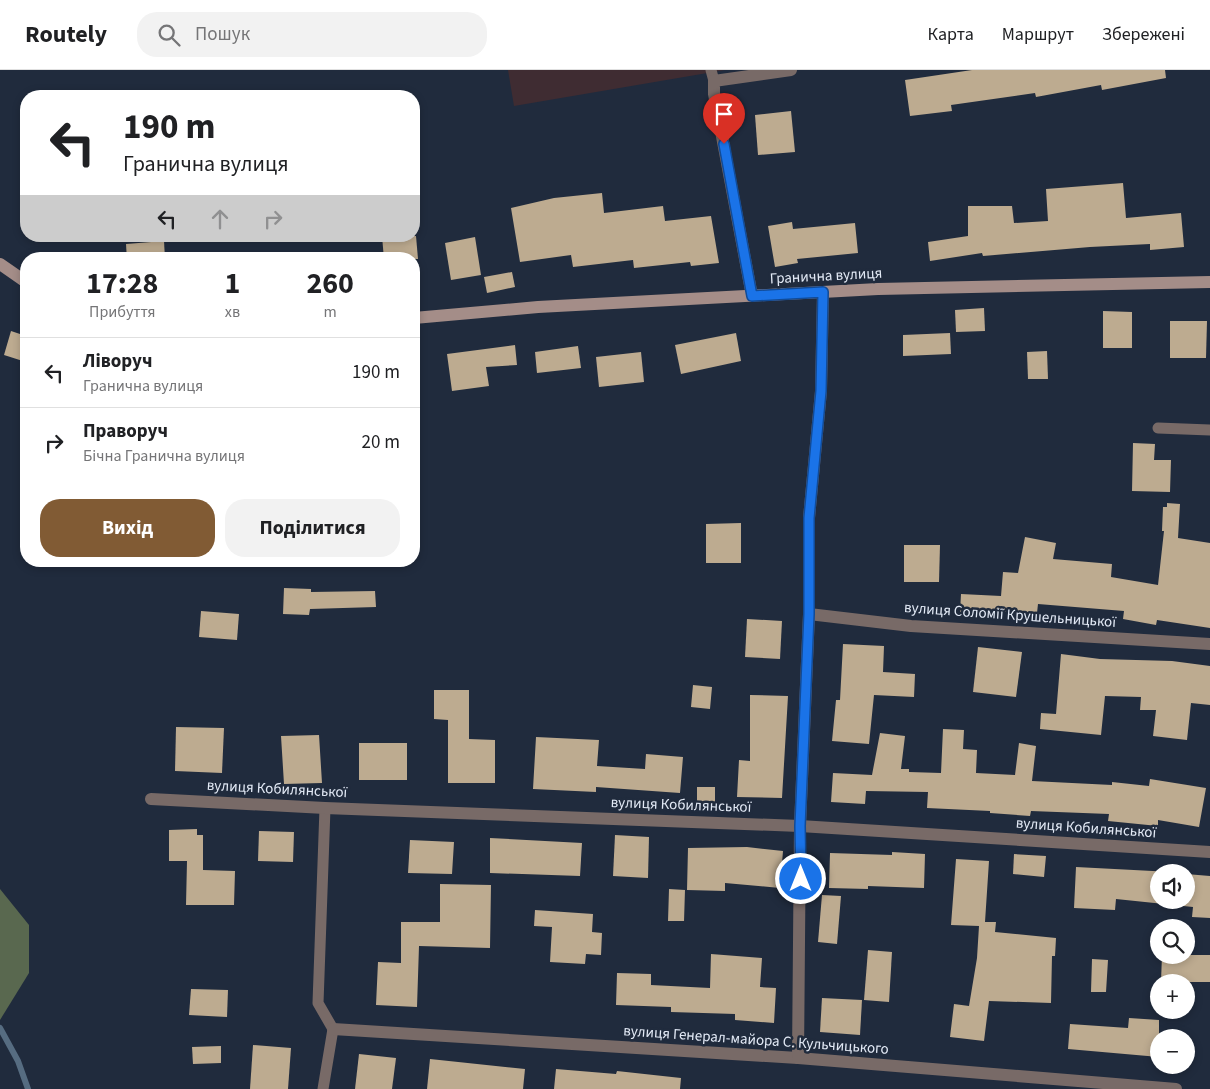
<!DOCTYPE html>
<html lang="uk">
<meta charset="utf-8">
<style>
body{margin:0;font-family:"Source Sans 3",sans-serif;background:#f2f2f2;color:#202124;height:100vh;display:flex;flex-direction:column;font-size:19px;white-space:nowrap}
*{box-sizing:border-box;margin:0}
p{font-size:16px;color:#757577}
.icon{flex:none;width:28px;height:28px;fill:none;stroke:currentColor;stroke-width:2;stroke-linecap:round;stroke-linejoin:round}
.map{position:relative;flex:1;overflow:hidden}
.details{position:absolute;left:20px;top:182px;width:400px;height:315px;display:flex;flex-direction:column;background:#fff;border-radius:20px;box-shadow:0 2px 8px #0003}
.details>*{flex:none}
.top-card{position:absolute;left:20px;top:20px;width:400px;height:152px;border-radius:20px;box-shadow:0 2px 8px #0003;background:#fff;color:#202124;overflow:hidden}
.controls{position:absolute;left:1150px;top:794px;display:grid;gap:10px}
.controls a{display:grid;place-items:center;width:45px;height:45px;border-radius:50%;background:#fff;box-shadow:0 2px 8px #0003;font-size:25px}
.pin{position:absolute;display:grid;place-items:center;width:42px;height:42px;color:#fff;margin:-51px -21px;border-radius:50% 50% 50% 0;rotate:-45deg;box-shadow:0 0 5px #0007}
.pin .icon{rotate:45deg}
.me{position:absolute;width:55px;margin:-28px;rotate:0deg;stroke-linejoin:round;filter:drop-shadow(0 0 4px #0008)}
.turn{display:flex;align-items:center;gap:18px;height:105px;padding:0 20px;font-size:22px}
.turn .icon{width:65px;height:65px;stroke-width:2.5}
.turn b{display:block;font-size:35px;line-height:42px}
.lanes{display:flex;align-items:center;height:48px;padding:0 20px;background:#0003;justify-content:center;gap:25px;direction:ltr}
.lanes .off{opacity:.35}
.eta{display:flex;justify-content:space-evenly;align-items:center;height:85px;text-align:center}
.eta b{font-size:30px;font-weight:700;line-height:35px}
.button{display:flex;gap:10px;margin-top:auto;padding:10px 20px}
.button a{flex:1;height:58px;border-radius:20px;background:#815b34;color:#fff;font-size:20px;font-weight:700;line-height:58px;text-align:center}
.button a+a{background:#f2f2f2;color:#202124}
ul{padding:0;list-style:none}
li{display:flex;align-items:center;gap:15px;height:70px;padding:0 20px;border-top:1px solid #e0e0e0}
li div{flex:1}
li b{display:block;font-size:19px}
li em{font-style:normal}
header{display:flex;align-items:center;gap:30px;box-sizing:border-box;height:70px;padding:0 25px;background:#fff;border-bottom:1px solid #e0e0e0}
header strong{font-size:24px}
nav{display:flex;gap:28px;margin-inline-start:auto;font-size:18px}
.search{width:350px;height:45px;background:#f2f2f2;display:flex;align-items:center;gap:12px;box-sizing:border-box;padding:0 18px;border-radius:20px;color:#757577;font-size:19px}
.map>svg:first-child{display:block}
.industrial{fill:#3f2c32}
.forest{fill:#59684f}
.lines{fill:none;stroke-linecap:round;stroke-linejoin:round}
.stream{stroke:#566c81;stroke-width:6}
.building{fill:#bdab90}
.lane{stroke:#786a67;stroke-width:11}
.street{stroke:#786a67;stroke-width:12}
.secondary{stroke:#a48d88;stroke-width:12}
.route-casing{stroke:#114b97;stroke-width:12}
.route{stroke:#1a73e8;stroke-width:9}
.labels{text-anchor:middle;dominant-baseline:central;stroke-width:5;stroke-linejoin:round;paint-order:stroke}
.street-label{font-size:15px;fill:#e3eaf6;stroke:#202b3d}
</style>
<header>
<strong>Routely</strong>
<div class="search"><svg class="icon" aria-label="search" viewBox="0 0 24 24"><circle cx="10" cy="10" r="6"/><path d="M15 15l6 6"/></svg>Пошук</div>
<nav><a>Карта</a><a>Маршрут</a><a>Збережені</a></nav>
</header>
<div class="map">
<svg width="1210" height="1019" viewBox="0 0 1210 1019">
<rect width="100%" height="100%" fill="#202b3d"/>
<path class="industrial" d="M508,0H725L514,36Z"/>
<path class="forest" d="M0,819L29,855V903L0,950Z"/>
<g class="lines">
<path class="stream" d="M0,958L18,991L28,1019"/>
</g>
<g class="building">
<path d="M972,0H1165L1166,8L1102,20L1101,15L1036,27L1035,23L951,35L952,41L910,46L905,10Z"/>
<path d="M791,41L795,82L758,85L755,45Z"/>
<path d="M1123,113L1126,148L1181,143L1184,177L1150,180V174L1090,177L983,186L982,183L930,191L928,172L968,166V136H1012L1014,153L1048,151L1046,119Z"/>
<path d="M602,123L604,143L663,136L665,151L711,146L719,193L691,196L690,192L634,198L633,190L573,197L571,185L520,192L511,138L554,128Z"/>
<path d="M792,152L793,159L855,153L858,183L797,189L798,193L775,197L768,156Z"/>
<path d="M382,166H416L418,189H384Z"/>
<path d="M475,167L481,205L451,210L445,173Z"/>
<path d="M164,171L165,189H127L126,174Z"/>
<path d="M512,202L515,217L487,223L484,207Z"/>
<path d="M984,238L985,261L956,262L955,240Z"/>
<path d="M1103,241L1132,242V278H1103Z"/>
<path d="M1170,251H1207L1206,288H1170Z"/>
<path d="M11,261L26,266V292L4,285Z"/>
<path d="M736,263L741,291L681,304L675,275Z"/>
<path d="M950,263L951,284L903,286V265Z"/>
<path d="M515,275L517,295L486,297L489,316L452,321L447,284Z"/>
<path d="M578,276L581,298L537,303L535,282Z"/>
<path d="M1047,281L1048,309H1028L1027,282Z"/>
<path d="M641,282L644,312L599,317L596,287Z"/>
<path d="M1133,373L1155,374L1154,390H1171L1170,422L1132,421Z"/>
<path d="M1167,433L1180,434L1178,468L1210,473V558L1157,550L1156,555L1123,549L1124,541L1038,534L1037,543L993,541V544L960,543L961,524L1001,526L1003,502L1018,503L1025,467L1056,473L1053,489L1112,494L1111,507L1158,515L1164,461H1162L1163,437H1167Z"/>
<path d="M741,453V493H706V454Z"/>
<path d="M904,475H940L939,512H904Z"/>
<path d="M284,518L311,519V522L375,521L376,537L310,539L309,545L283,544Z"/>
<path d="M201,541L239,544L237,570L199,567Z"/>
<path d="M747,549L782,551L780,589L745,587Z"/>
<path d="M843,574L884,576L883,602L915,604L914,627L874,625L869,674L832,671L836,630H840Z"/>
<path d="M978,577L1022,582L1016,627L973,622Z"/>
<path d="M1061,584L1100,589L1172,591L1210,596V635L1191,633L1187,670L1153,666L1156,640H1140L1141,627L1105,626L1101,665L1040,659L1041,643L1056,644Z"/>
<path d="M693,615L712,617L710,639L691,637Z"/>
<path d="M434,620H469V669L495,670V713H448V650L434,649Z"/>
<path d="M750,625L788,626L782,728L737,727L739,690L750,691Z"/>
<path d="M176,657L224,658L222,703L175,701Z"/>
<path d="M943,659L964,660L963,679L977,680L976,703L1015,705L1019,673L1036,676L1032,711L1112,715V712L1149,716L1150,709L1206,718L1199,757L1158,750V756L1108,751L1109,744L1031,741L1030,746L990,743V741L927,738L928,722L866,721L865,734L831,732L833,703L872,705L880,663L905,666L901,699H909V702L941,703Z"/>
<path d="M319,665L322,713L284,714L281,666Z"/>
<path d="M536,667L599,670L597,696L645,699L646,684L683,687L680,723L596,717V722L533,719Z"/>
<rect x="359" y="673" width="48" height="37"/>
<rect x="697" y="717" width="18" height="22"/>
<path d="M197,759V765H203V800L235,801L234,835H186L187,791H169V760Z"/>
<path d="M259,761L294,762L293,792L258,791Z"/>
<path d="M615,765L649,767L648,808L613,806Z"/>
<path d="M490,768L582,773L580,806L490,803Z"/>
<path d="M410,770L454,772L452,804L408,803Z"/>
<path d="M747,777L783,781L780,818L725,813V821L687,820L688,778Z"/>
<path d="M892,782L925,784L924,818L868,816V819L829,818L830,783L892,785Z"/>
<path d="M1014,784L1046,786L1044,807L1013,804Z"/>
<path d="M956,789L989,791L985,852H996L995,862L1056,868L1055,886H1052L1051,933L989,931L984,971L950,967L954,934L969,936L977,888L979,856L951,855Z"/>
<path d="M1076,797L1172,802H1159V830H1186V804L1210,806V848L1192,847L1193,837L1116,829L1115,840L1074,838Z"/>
<path d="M440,814L491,815L490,878L419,876L417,937L376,935L378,892L401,893V852H440Z"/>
<path d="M669,819L685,820L684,851H668Z"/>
<path d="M822,825L841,826L837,874L818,872Z"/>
<path d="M535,840L593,844L592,862L602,863L601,885L586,884L585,894L550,892L552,857L534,856Z"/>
<path d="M868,880L892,882L889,932L864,930Z"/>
<path d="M711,884L762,888L760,917L776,918L774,953L735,950V944L671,942V937L616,935L617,903L651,904V915L710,918Z"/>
<path d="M1162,885H1210V912H1161Z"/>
<path d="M1092,889L1108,890L1106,922H1091Z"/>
<path d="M191,919L228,920L227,947L189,945Z"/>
<path d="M822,928L862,930L860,965L820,962Z"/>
<path d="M1129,948L1159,950V987L1068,979L1070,954L1128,958Z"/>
<path d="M253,975L291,978L288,1019H250Z"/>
<path d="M221,976V993L193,994L192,977Z"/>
<path d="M359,984L396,988L392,1019H355Z"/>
<path d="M430,989L525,999L523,1019H427Z"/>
<path d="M556,999L616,1004L617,1001L681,1008L680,1019H554Z"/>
</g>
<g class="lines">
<g class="lane">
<path d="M711,0L714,11"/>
<path d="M1158,358L1210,360"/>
<path d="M323,1019L333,959L318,933L325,738"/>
</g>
<g class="street">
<path d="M752,226L714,24V11L791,0"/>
<path d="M809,544L911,556L1210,574"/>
<path d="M151,729L325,738L800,756L1210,782"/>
<path d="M333,959L798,988L1176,1019"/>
<path d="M798,988L800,756L809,544V448L821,321L823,222"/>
</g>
<g class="secondary">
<path d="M0,194L26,212"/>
<path d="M414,248L538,237L878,219L1210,212"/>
</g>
</g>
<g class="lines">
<g class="route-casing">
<path id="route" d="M724,74L752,226L823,222L821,321L809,448V544L800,756L801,809"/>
</g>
<use href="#route" class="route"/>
</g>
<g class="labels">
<g class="street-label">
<text transform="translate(826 206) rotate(-3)">Гранична вулиця</text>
<text transform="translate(1010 545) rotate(4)">вулиця Соломії Крушельницької</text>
<text transform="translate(277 719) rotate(3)">вулиця Кобилянської</text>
<text transform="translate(681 735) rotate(2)">вулиця Кобилянської</text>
<text transform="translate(1086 758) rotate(4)">вулиця Кобилянської</text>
<text transform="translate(756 970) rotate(4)">вулиця Генерал-майора С. Кульчицького</text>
</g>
</g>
</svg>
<div class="controls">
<a><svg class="icon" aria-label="sound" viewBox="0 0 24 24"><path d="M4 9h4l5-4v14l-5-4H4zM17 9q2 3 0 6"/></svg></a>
<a><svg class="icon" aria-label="search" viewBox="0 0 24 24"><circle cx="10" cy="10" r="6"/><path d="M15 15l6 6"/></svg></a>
<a>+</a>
<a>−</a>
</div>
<div class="pin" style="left:724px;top:74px;background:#d93025"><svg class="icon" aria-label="arrive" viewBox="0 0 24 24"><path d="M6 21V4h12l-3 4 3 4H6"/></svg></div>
<svg class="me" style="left:801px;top:809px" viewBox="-20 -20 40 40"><circle r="17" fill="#1a73e8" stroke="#fff" stroke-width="3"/><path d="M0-11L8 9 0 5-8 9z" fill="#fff"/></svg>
<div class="top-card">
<div class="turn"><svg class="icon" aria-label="left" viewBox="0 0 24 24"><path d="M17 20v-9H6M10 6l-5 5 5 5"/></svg><div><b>190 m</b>Гранична вулиця</div></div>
<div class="lanes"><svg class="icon" aria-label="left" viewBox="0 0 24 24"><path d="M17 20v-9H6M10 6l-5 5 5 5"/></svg><svg class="icon off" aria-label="ahead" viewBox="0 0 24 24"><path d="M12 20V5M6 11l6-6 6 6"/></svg><svg class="icon off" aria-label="right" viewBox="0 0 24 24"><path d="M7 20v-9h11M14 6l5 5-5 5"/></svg></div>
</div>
<section class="details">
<div class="eta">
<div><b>17:28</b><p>Прибуття</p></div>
<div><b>1</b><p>хв</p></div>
<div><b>260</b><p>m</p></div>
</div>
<ul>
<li><svg class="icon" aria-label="left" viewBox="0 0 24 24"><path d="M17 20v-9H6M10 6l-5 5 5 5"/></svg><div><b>Ліворуч</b><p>Гранична вулиця</p></div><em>190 m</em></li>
<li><svg class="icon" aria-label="right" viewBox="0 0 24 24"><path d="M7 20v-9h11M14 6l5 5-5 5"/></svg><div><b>Праворуч</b><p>Бічна Гранична вулиця</p></div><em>20 m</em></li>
</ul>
<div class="button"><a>Вихід</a><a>Поділитися</a></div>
</section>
</div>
